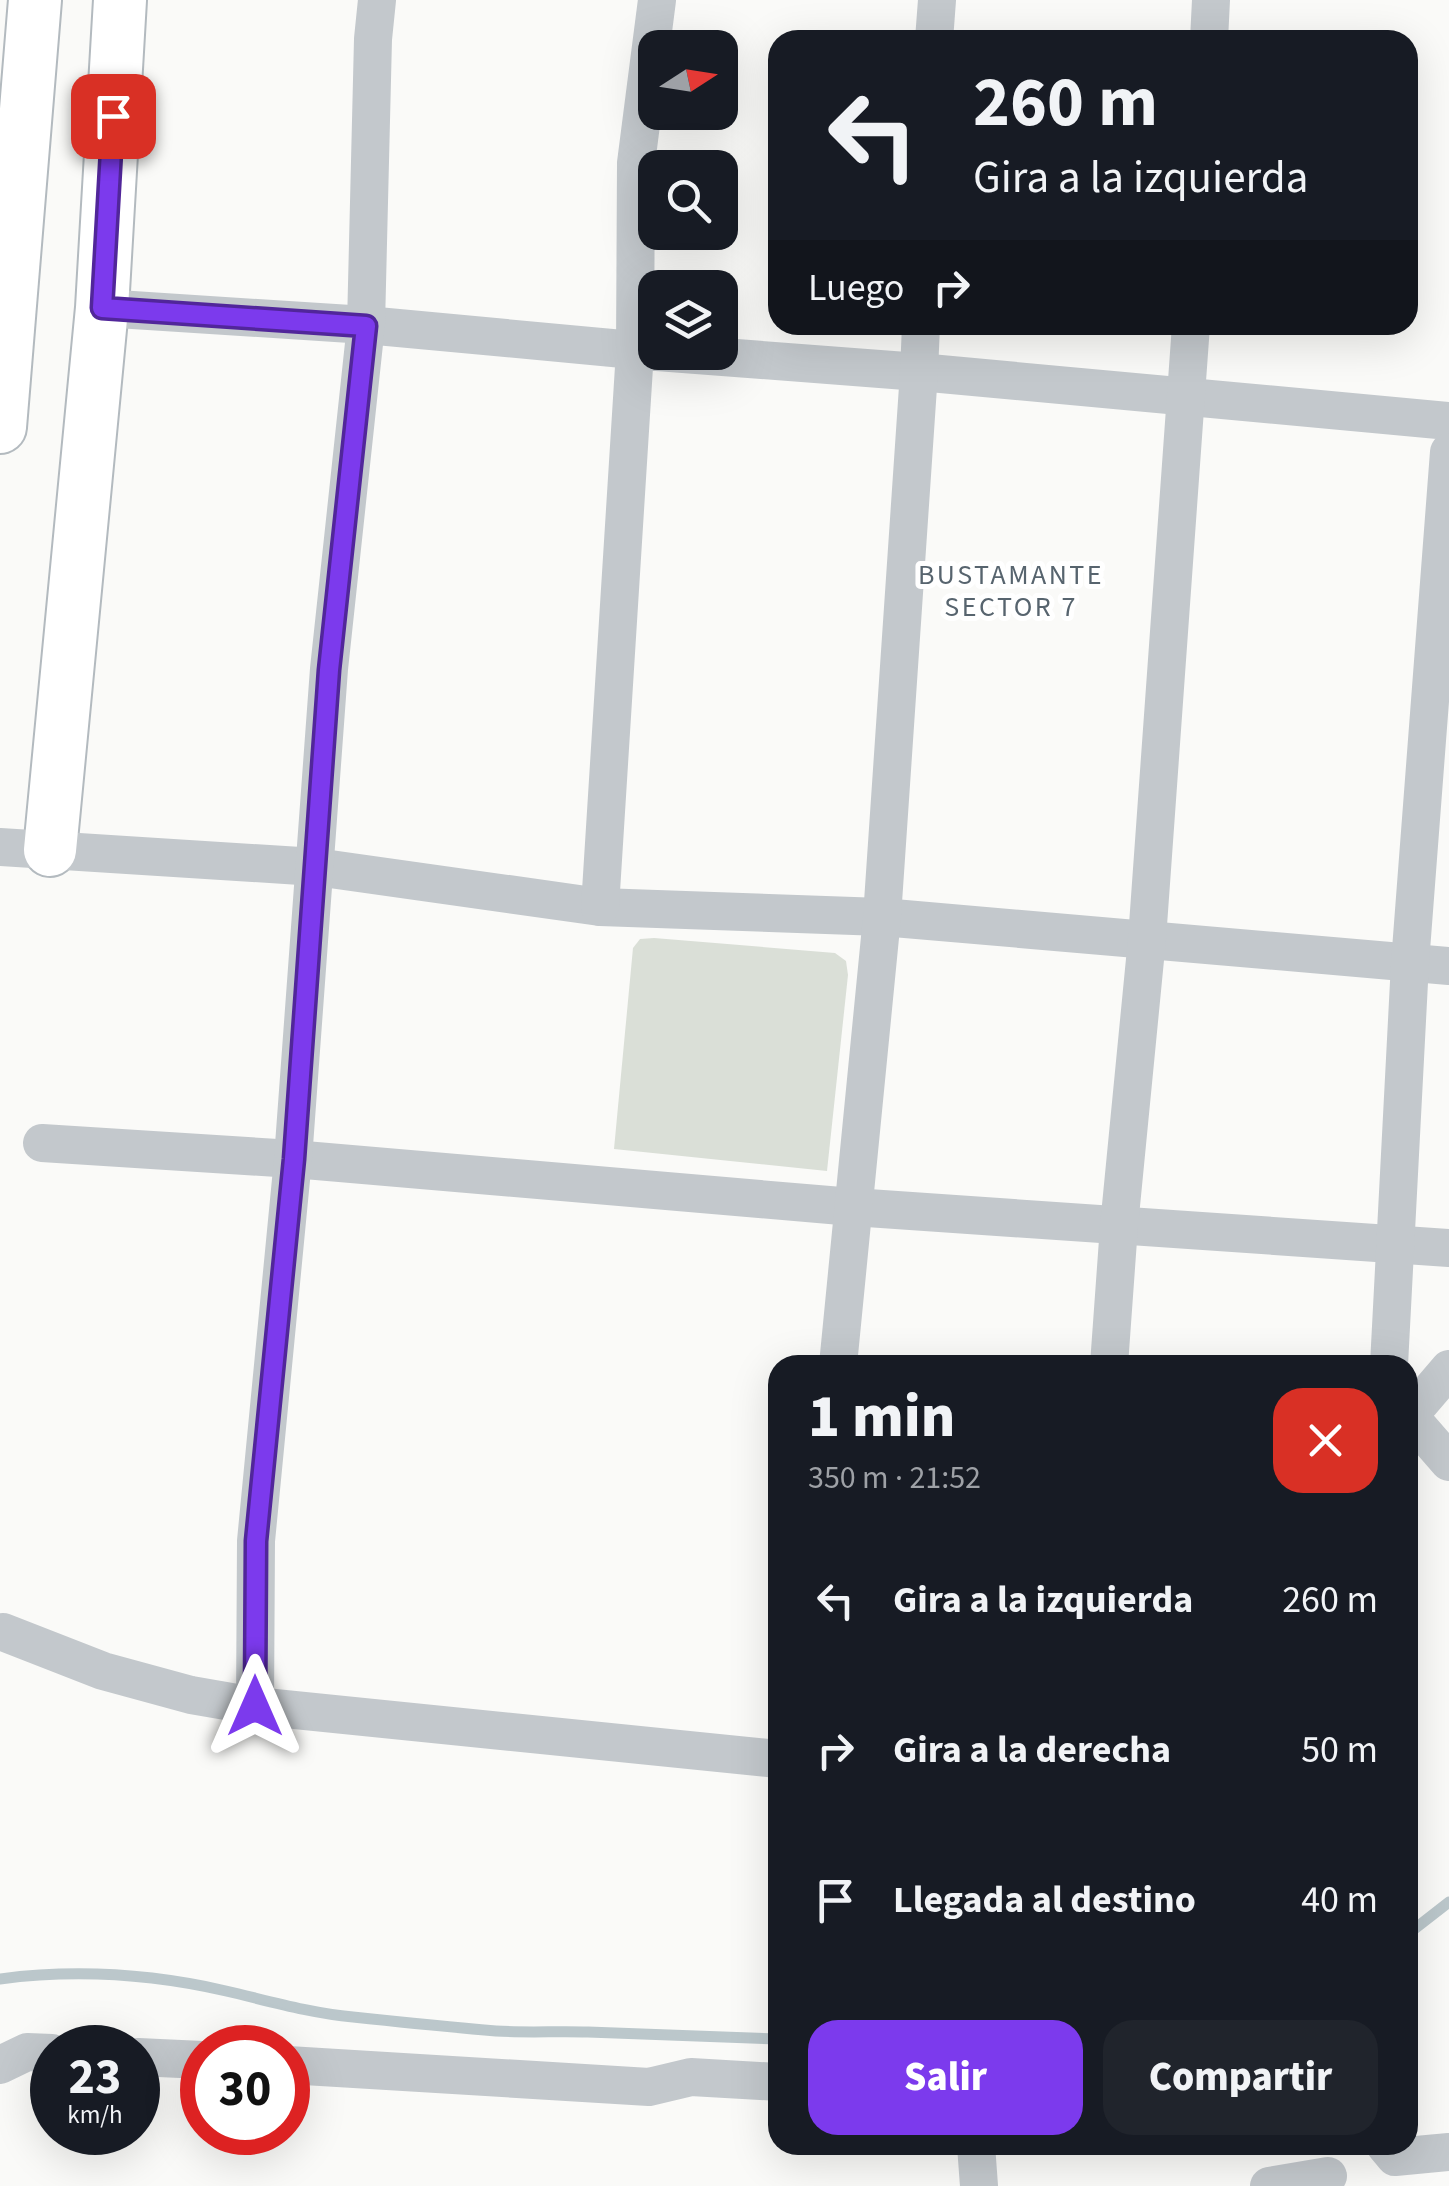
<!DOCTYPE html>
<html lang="es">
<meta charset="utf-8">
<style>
body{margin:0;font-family:"Source Sans 3",sans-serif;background:#20242c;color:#f1f3f6;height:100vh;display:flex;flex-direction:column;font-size:38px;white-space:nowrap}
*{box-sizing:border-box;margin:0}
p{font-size:32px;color:#9ea1a6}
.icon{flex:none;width:55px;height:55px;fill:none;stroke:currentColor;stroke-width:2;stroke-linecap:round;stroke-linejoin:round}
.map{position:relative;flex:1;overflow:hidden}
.side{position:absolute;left:768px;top:1355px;width:650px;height:800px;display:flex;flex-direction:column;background:#171b24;border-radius:30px;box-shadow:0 10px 40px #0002}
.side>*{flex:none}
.hud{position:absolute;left:768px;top:30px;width:650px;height:305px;border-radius:30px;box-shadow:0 10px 40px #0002;background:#171b24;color:#f1f3f6;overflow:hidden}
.needle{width:65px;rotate:78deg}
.buttons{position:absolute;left:638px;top:30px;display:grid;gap:20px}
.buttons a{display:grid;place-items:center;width:100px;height:100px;border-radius:20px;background:#171b24;box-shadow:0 10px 40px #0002;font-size:50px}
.speed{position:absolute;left:30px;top:2025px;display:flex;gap:20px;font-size:50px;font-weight:700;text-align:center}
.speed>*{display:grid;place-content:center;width:130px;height:130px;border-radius:50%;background:#171b24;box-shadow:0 10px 40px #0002;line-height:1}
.speed small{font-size:25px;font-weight:400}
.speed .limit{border:15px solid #d22;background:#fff;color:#111}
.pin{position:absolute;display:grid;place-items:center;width:85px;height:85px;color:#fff;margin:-42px;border-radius:20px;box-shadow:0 5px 15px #0006}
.me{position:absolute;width:110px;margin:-55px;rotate:0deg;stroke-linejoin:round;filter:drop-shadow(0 0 8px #0008)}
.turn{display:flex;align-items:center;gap:35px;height:210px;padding:0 40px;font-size:45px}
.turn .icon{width:130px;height:130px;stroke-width:2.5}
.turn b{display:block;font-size:70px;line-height:85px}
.then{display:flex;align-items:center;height:95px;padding:0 40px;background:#0003;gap:20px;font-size:38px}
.round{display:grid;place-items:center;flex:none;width:105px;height:105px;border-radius:30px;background:#20242c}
.headline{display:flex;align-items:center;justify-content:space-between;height:170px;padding:0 40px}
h1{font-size:60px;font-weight:800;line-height:75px}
.primary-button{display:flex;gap:20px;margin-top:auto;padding:20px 40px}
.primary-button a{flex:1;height:115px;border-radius:30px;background:#7c3aed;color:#fff;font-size:40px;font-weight:800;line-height:115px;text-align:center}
.primary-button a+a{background:#20242c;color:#f1f3f6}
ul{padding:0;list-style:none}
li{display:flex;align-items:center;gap:30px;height:150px;padding:0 40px}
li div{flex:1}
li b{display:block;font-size:38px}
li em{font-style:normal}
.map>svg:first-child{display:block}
.green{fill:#dadfd7}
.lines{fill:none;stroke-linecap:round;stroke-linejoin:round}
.stream{stroke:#bbc7cb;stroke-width:11}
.secondary-casing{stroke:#b3babf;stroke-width:56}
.street{stroke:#c3c8cc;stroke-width:38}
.secondary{stroke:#fff;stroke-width:52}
.route-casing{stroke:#51269a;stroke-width:25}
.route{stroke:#7c3aed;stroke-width:18}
.labels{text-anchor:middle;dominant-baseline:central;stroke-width:10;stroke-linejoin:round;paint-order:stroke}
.neighbourhood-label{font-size:28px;letter-spacing:2.5px;fill:#57646e;stroke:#fff}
</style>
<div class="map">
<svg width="1449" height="2186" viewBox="0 0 1449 2186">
<rect width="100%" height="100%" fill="#fafaf8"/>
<path class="green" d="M654,938L835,953L846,961L848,975L827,1171L614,1149L633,948L640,939Z"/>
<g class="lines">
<g class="stream">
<path d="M1408,1934L1449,1902"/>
<path d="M0,1979C76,1969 152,1974 226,1991C269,2001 310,2013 353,2017C400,2022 449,2027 496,2031C527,2033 557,2031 588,2032C651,2034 714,2037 778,2039"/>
</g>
<g class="secondary-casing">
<g id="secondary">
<path d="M0,427L35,0"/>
<path d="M50,850L102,308L120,0"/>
</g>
</g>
<g class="street">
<path d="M934,40L937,0"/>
<path d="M1209,40L1211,0"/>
<path d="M102,308L366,325L655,352"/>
<path d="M657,352L919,372L1449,421"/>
<path d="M0,847L316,867L600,907L882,917L1449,966"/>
<path d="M600,907L635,351L636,163L657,0"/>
<path d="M42,1143L293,1159L853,1207L1449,1248"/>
<path d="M838,1365L882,917L919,372L921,325"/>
<path d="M1109,1365L1119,1226L1147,939L1191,325"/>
<path d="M1389,1365L1410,963L1449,452"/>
<path d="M1409,1416L1449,1462"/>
<path d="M1408,1417L1449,1369"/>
<path d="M3,1632L103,1671L191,1695L255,1706L778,1759"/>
<path d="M255,1706L256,1541L293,1159L329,669L366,325L373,39L377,0"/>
<path d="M138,2057L202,2060"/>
<path d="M0,2065L27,2052L52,2053"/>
<path d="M288,2065L649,2087L691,2077L778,2082"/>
<path d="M976,2145L979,2186"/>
<path d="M1385,2145L1395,2157L1449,2152"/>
<path d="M1269,2186L1328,2176"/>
</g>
<use href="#secondary" class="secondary"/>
</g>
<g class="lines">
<g class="route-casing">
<path id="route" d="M113,116L102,308L366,326L329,670L294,1159L256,1541L255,1706"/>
</g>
<use href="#route" class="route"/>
</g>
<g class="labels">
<g class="neighbourhood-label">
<text x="1011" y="575">BUSTAMANTE<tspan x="1011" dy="32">SECTOR 7</tspan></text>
</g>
</g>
</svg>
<div class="buttons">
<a><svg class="needle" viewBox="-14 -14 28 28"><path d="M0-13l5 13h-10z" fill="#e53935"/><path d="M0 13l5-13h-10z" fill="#9ea1a6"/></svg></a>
<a><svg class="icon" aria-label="search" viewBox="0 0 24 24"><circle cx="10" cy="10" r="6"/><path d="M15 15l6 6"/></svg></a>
<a><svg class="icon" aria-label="layers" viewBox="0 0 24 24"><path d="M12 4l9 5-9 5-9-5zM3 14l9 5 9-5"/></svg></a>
</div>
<div class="speed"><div>23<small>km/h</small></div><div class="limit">30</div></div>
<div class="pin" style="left:113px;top:116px;background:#d93025"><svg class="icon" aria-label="arrive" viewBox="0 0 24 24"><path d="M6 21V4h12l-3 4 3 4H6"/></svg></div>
<svg class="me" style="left:255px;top:1706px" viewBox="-20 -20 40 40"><path d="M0-17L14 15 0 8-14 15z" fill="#7c3aed" stroke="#fff" stroke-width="4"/></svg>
<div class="hud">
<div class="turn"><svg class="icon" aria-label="left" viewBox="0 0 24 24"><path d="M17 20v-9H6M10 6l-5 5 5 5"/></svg><div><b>260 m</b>Gira a la izquierda</div></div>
<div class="then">Luego<svg class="icon" aria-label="right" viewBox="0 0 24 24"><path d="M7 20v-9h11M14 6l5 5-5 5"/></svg></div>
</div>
<section class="side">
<div class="headline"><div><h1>1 min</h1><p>350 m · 21:52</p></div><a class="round" style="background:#d93025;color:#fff"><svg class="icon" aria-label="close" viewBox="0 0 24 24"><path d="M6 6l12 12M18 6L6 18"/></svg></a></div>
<ul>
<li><svg class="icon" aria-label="left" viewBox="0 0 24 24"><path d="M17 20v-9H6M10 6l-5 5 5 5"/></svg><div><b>Gira a la izquierda</b></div><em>260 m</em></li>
<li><svg class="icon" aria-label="right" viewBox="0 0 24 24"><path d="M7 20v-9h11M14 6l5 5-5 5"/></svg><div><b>Gira a la derecha</b></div><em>50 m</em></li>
<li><svg class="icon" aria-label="arrive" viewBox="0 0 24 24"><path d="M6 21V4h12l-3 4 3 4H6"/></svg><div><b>Llegada al destino</b></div><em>40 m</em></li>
</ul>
<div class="primary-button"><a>Salir</a><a>Compartir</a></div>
</section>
</div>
